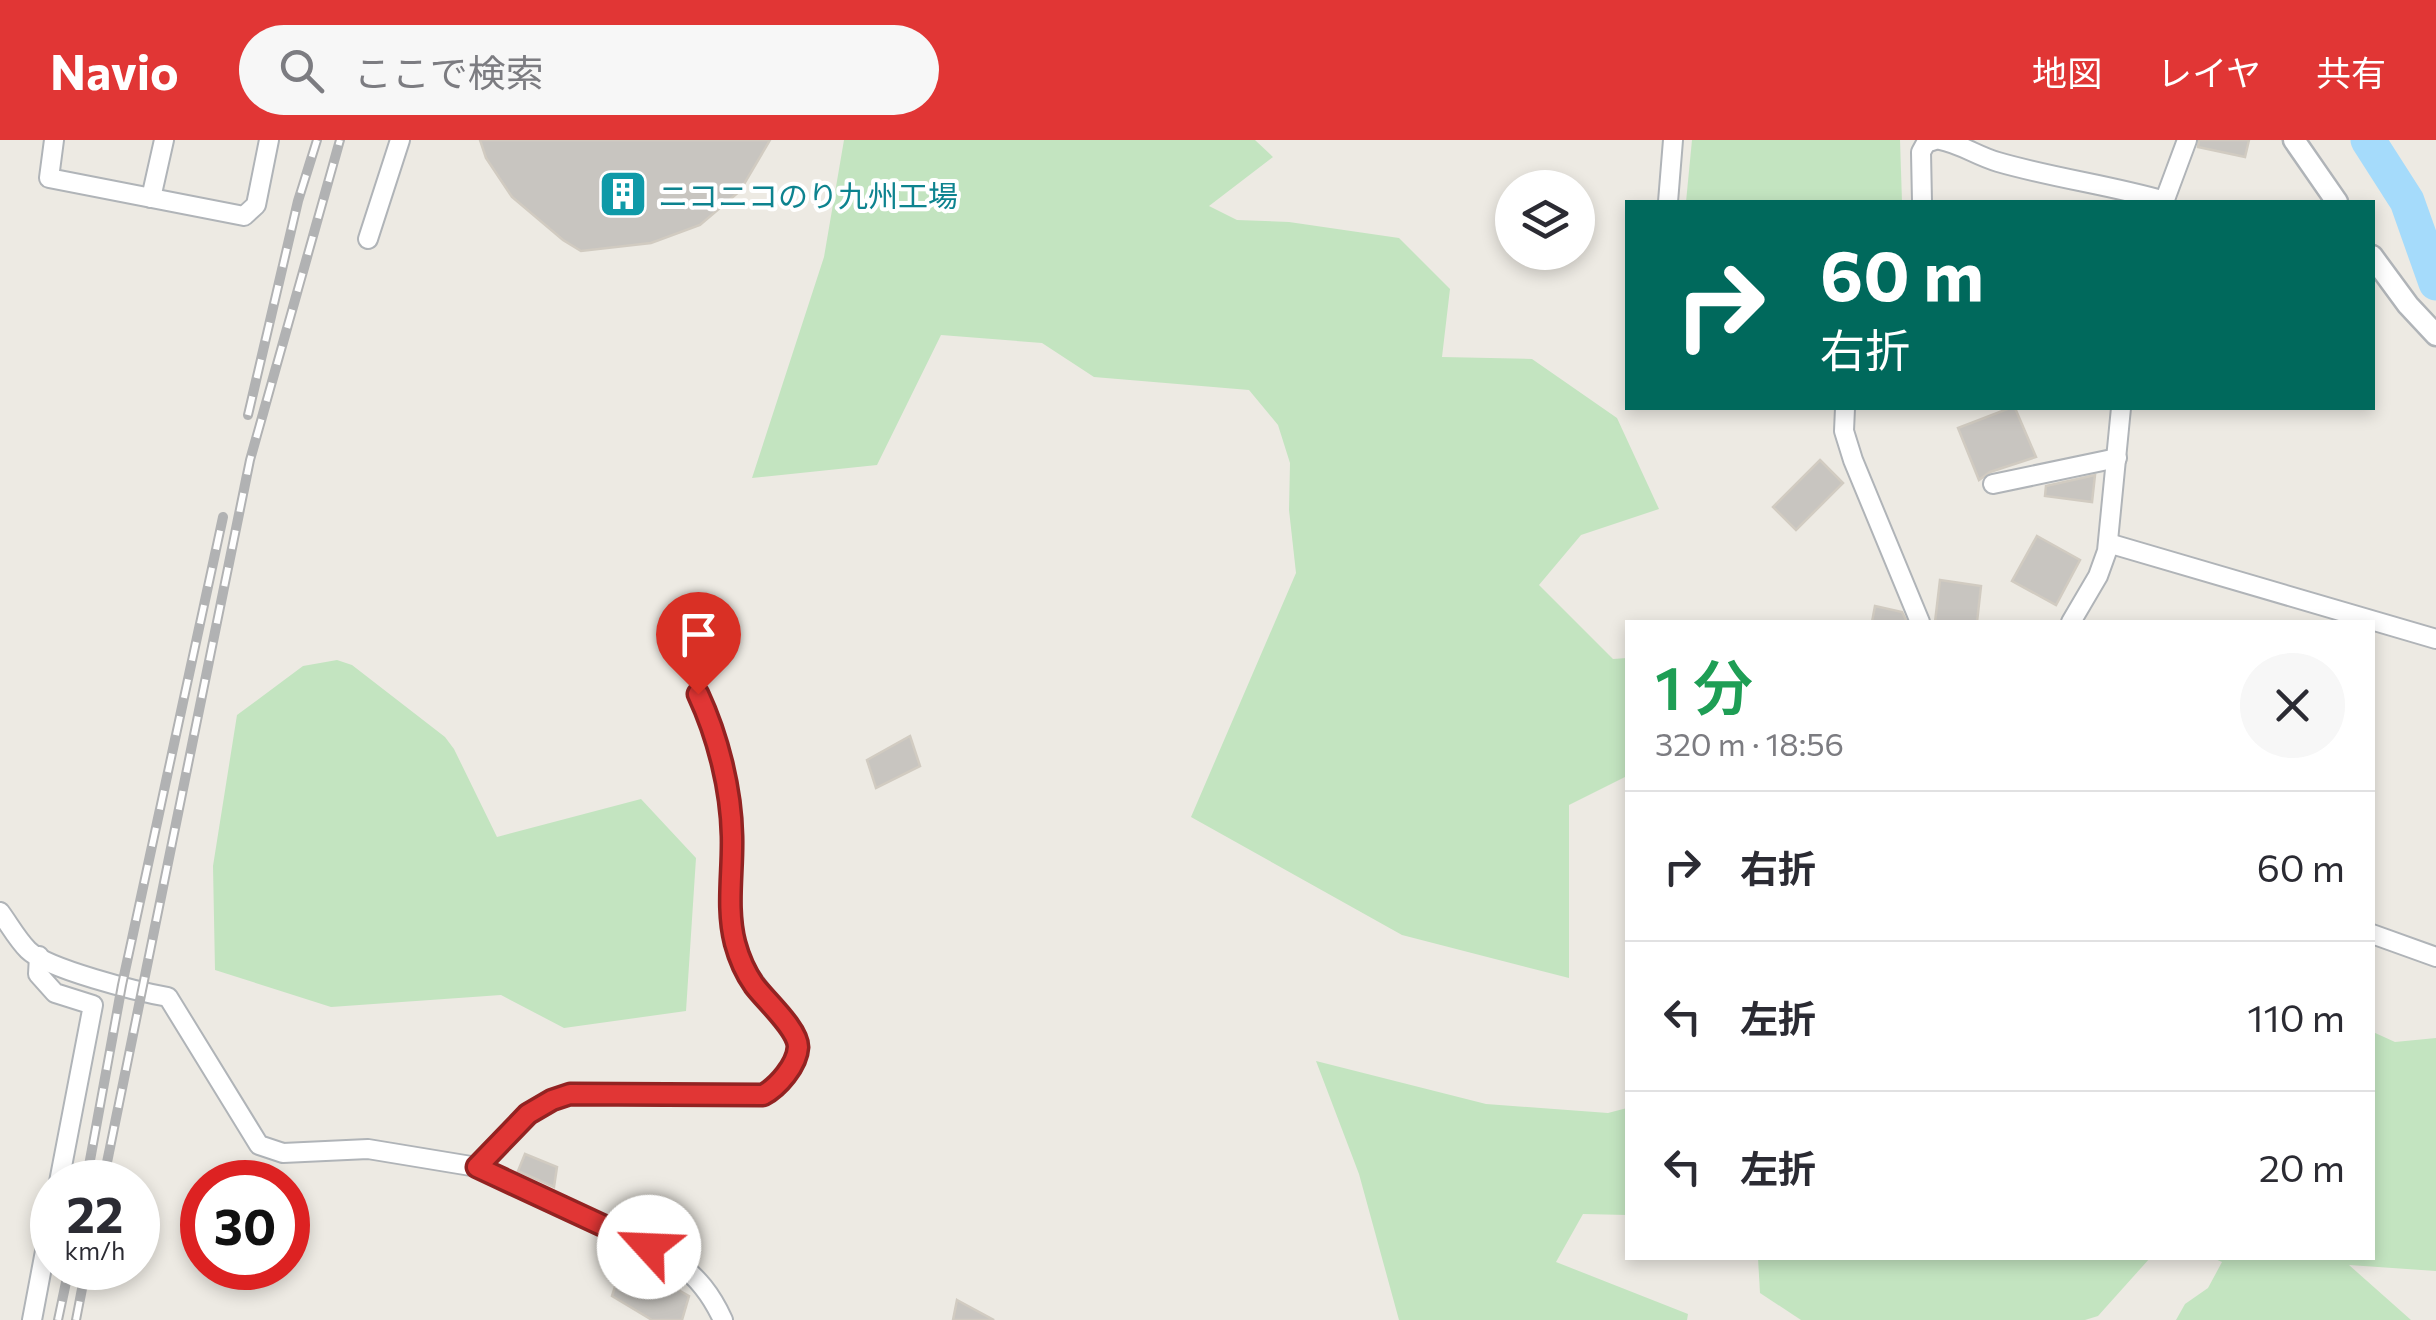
<!DOCTYPE html>
<html lang="ja">
<meta charset="utf-8">
<style>
body{margin:0;font-family:Commissioner,"Noto Sans JP",sans-serif;background:#f7f7f7;color:#2b2b33;height:100vh;display:flex;flex-direction:column;font-size:38px;white-space:nowrap}
*{box-sizing:border-box;margin:0}
p{font-size:32px;color:#7c7c81}
.icon{flex:none;width:55px;height:55px;fill:none;stroke:currentColor;stroke-width:2;stroke-linecap:round;stroke-linejoin:round}
.map{position:relative;flex:1;overflow:hidden}
.sheet{position:absolute;left:1625px;top:480px;width:750px;height:640px;display:flex;flex-direction:column;background:#fff;border-radius:0px;box-shadow:0 5px 15px #0003}
.sheet>*{flex:none}
.banner{position:absolute;left:1625px;top:60px;width:750px;height:210px;border-radius:0px;box-shadow:0 5px 15px #0003;background:#00695c;color:#fff;overflow:hidden}
.controls{position:absolute;left:1495px;top:30px;display:grid;gap:20px}
.controls a{display:grid;place-items:center;width:100px;height:100px;border-radius:50%;background:#fff;box-shadow:0 5px 15px #0003;font-size:50px}
.speed{position:absolute;left:30px;top:1020px;display:flex;gap:20px;font-size:50px;font-weight:700;text-align:center}
.speed>*{display:grid;place-content:center;width:130px;height:130px;border-radius:50%;background:#fff;box-shadow:0 5px 15px #0003;line-height:1}
.speed small{font-size:25px;font-weight:400}
.speed .limit{border:15px solid #d22;background:#fff;color:#111}
.pin{position:absolute;display:grid;place-items:center;width:85px;height:85px;color:#fff;margin:-102px -42px;border-radius:50% 50% 50% 0;rotate:-45deg;box-shadow:0 0 10px #0007}
.pin .icon{rotate:45deg}
.me{position:absolute;width:110px;margin:-55px;rotate:295deg;stroke-linejoin:round;filter:drop-shadow(0 0 8px #0008)}
.turn{display:flex;align-items:center;gap:35px;height:210px;padding:0 30px;font-size:45px}
.turn .icon{width:130px;height:130px;stroke-width:2.5}
.turn b{display:block;font-size:70px;line-height:85px}
.round{display:grid;place-items:center;flex:none;width:105px;height:105px;border-radius:52px;background:#f7f7f7}
.summary{display:flex;align-items:center;justify-content:space-between;height:170px;padding:0 30px}
h1{font-size:60px;font-weight:600;line-height:75px;color:#1e9e55}
ul{padding:0;list-style:none}
li{display:flex;align-items:center;gap:30px;height:150px;padding:0 30px;border-top:2px solid #e1e1e2}
li div{flex:1}
li b{display:block;font-size:38px}
li em{font-style:normal}
header{display:flex;align-items:center;gap:60px;box-sizing:border-box;height:140px;padding:0 50px;background:#e13635;color:#fff}
header strong{font-size:48px}
nav{display:flex;gap:55px;margin-inline-start:auto;font-size:35px}
.search{width:700px;height:90px;background:#f7f7f7;display:flex;align-items:center;gap:25px;box-sizing:border-box;padding:0 35px;border-radius:55px;color:#7c7c81;font-size:38px}
.map>svg:first-child{display:block}
.green{fill:#c3e4c0}
.lines{fill:none;stroke-linecap:round;stroke-linejoin:round}
.river{stroke:#a5dbfb;stroke-width:35}
.building{fill:#c8c5c0;stroke:#d1cbc1;stroke-width:2.5}
.minor-casing{stroke:#b0b4b8;stroke-width:22}
.tertiary-casing{stroke:#b0b4b8;stroke-width:25}
.minor{stroke:#fff;stroke-width:18}
.tertiary{stroke:#fff;stroke-width:20}
.rail-casing{stroke:#b1b2b3;stroke-width:10}
.rail{stroke:#fff;stroke-width:6;stroke-dasharray:19;stroke-linecap:butt}
.route-casing{stroke:#922322;stroke-width:25}
.route{stroke:#e13635;stroke-width:18}
.labels{text-anchor:middle;dominant-baseline:central;stroke-width:8;stroke-linejoin:round;paint-order:stroke}
.culture-label{font-size:30px;fill:#0d838f;stroke:#fff;text-anchor:start}
</style>
<header>
<strong>Navio</strong>
<div class="search"><svg class="icon" aria-label="search" viewBox="0 0 24 24"><circle cx="10" cy="10" r="6"/><path d="M15 15l6 6"/></svg>ここで検索</div>
<nav><a>地図</a><a>レイヤ</a><a>共有</a></nav>
</header>
<div class="map">
<svg width="2436" height="1180" viewBox="0 0 2436 1180">
<rect width="100%" height="100%" fill="#edeae3"/>
<g class="green">
<path d="M844,0H1255L1273,17L1209,66L1237,80L1289,82L1399,98L1450,149L1442,217L1532,219L1617,278L1659,369L1581,395L1539,445L1613,519L1627,518V636L1569,665V838L1402,795L1191,677L1296,433L1289,370L1290,323L1278,285L1249,250L1094,237L1042,203L941,195L877,325L752,338L824,117Z"/>
<path d="M1692,0H1900L1902,62H1686Z"/>
<path d="M337,520L352,525L445,597L454,609L497,697L641,659L696,718L686,871L564,888L501,855L331,867L215,830L213,726L237,575L303,526Z"/>
<path d="M2373,892L2395,902L2436,898V1131L2349,1125L2411,1180H2176L2185,1164L2208,1148L2222,1122L2213,1118H2372Z"/>
<path d="M1316,921L1486,964L1608,973L1627,968V1075L1583,1074L1556,1122L1688,1174L1687,1180H1399L1359,1034Z"/>
<path d="M1758,1118H2150L2098,1176L2085,1180H1801L1760,1153Z"/>
</g>
<g class="lines">
<path class="river" d="M2368,0L2407,61L2436,143"/>
</g>
<g class="building">
<path d="M480,0H770L740,51L700,85L651,103L581,111L563,100L512,57L486,18Z"/>
<path d="M2199,0H2249L2245,17L2198,7Z"/>
<path d="M2010,268H2015L2036,317L1990,332L1979,340L1958,288Z"/>
<path d="M1820,320L1843,343L1796,390L1773,367Z"/>
<path d="M2095,335L2092,362L2045,356L2046,346Z"/>
<path d="M2037,396L2080,420L2056,465L2012,441Z"/>
<path d="M1940,440L1981,446L1977,482H1935Z"/>
<path d="M1875,466L1902,472L1907,482H1872Z"/>
<path d="M910,596L920,626L876,648L867,620Z"/>
<path d="M525,1014L557,1027L554,1047L518,1031Z"/>
<path d="M624,1119L689,1156L682,1180H652L612,1156Z"/>
<path d="M957,1160L994,1180H953Z"/>
</g>
<g class="lines">
<g class="minor-casing">
<g id="minor">
<path d="M54,0L49,38L244,76L256,65L269,0"/>
<path d="M1940,0C1961,4 1977,16 1998,22C2053,38 2110,45 2165,61"/>
<path d="M151,58L164,0"/>
<path d="M1668,62L1673,0"/>
<path d="M1922,62L1921,12L1926,3L1935,0"/>
<path d="M2164,62L2187,0"/>
<path d="M368,99L400,0"/>
<path d="M1845,268L1844,291L1853,320L1920,482"/>
<path d="M1993,344L2117,318"/>
<path d="M2108,403L2436,499"/>
<path d="M2071,482L2098,436L2107,411L2121,268"/>
<path d="M0,772C9,784 17,799 28,810C47,829 139,852 168,857L259,1005L283,1013L368,1009L477,1027L675,1120C698,1138 711,1154 723,1180"/>
<path d="M2372,794L2436,817"/>
<path d="M39,816L38,834L55,853L93,865L59,1042"/>
<path d="M477,1027L528,974L551,960L570,954L763,955C778,947 797,925 797,907C798,887 745,841 737,811C727,772 733,736 732,696C731,649 718,598 699,555"/>
<path d="M32,1180L52,1074"/>
</g>
</g>
<g class="tertiary-casing">
<g id="tertiary">
<path d="M2294,0L2337,62"/>
<path d="M2372,116L2408,165L2436,195"/>
</g>
</g>
<use href="#minor" class="minor"/>
<use href="#tertiary" class="tertiary"/>
<g class="rail-casing">
<g id="rail">
<path d="M248,275L298,61L317,0"/>
<path d="M86,1042L122,845L223,377"/>
<path d="M103,1042L250,320L340,0"/>
<path d="M58,1180L69,1128"/>
<path d="M76,1180L86,1128"/>
</g>
</g>
<use href="#rail" class="rail"/>
</g>
<g class="lines">
<g class="route-casing">
<path id="route" d="M649,1107L477,1027L528,974L552,960L570,954L763,955C778,947 797,925 798,907C798,889 765,860 754,845C745,832 739,818 735,803C726,768 733,732 732,696C731,649 718,597 698,554"/>
</g>
<use href="#route" class="route"/>
</g>
<defs>
<g id="building-square" transform="scale(2.5)"><rect x="-9" y="-9" width="18" height="18" rx="4" fill="#0f9aa8" stroke="#fff"/><path d="M-4-6H4V6H1V3H-1V6H-4ZM-2.5-4.3h1.7v1.8h-1.7ZM.8-4.3h1.7v1.8H.8ZM-2.5-1h1.7V.8h-1.7ZM.8-1h1.7V.8H.8Z" fill="#fff"/></g>
</defs>
<g fill-rule="evenodd">
<use href="#building-square" x="623" y="54"/>
</g>
<g class="labels">
<g class="culture-label">
<text x="658" y="54">ニコニコのり九州工場</text>
</g>
</g>
</svg>
<div class="controls">
<a><svg class="icon" aria-label="layers" viewBox="0 0 24 24"><path d="M12 4l9 5-9 5-9-5zM3 14l9 5 9-5"/></svg></a>
</div>
<div class="speed"><div>22<small>km/h</small></div><div class="limit">30</div></div>
<div class="pin" style="left:698px;top:554px;background:#d93025"><svg class="icon" aria-label="arrive" viewBox="0 0 24 24"><path d="M6 21V4h12l-3 4 3 4H6"/></svg></div>
<svg class="me" style="left:649px;top:1107px" viewBox="-20 -20 40 40"><circle r="19" fill="#fff"/><path d="M0-13L10 11 0 6-10 11z" fill="#e13635"/></svg>
<div class="banner">
<div class="turn"><svg class="icon" aria-label="right" viewBox="0 0 24 24"><path d="M7 20v-9h11M14 6l5 5-5 5"/></svg><div><b>60 m</b>右折</div></div>
</div>
<section class="sheet">
<div class="summary"><div><h1>1 分</h1><p>320 m · 18:56</p></div><a class="round"><svg class="icon" aria-label="close" viewBox="0 0 24 24"><path d="M6 6l12 12M18 6L6 18"/></svg></a></div>
<ul>
<li><svg class="icon" aria-label="right" viewBox="0 0 24 24"><path d="M7 20v-9h11M14 6l5 5-5 5"/></svg><div><b>右折</b></div><em>60 m</em></li>
<li><svg class="icon" aria-label="left" viewBox="0 0 24 24"><path d="M17 20v-9H6M10 6l-5 5 5 5"/></svg><div><b>左折</b></div><em>110 m</em></li>
<li><svg class="icon" aria-label="left" viewBox="0 0 24 24"><path d="M17 20v-9H6M10 6l-5 5 5 5"/></svg><div><b>左折</b></div><em>20 m</em></li>
</ul>
</section>
</div>
